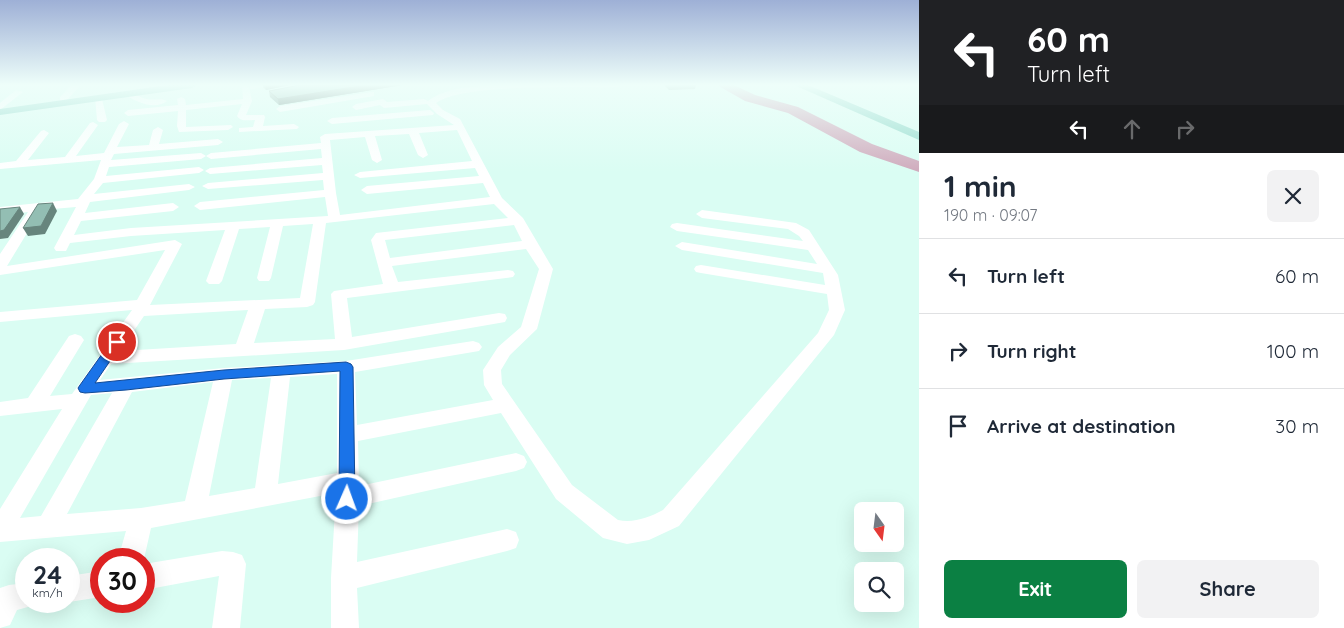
<!DOCTYPE html>
<meta charset="utf-8">
<style>
body{margin:0;font-family:Quicksand,sans-serif;background:#f2f2f3;color:#1f2937;height:100vh;display:flex;flex-direction:column;font-size:19px;white-space:nowrap}
*{box-sizing:border-box;margin:0}
p{font-size:16px;color:#747a83}
.icon{flex:none;width:28px;height:28px;fill:none;stroke:currentColor;stroke-width:2;stroke-linecap:round;stroke-linejoin:round}
.map{position:relative;flex:1;overflow:hidden}
.panel{display:flex;flex-direction:column;background:#fff;width:425px}
.panel>*{flex:none}
.top-card{background:#202124;color:#fff;overflow:hidden}
.needle{width:32px;rotate:166deg}
.fabs{position:absolute;left:854px;top:502px;display:grid;gap:10px}
.fabs a{display:grid;place-items:center;width:50px;height:50px;border-radius:8px;background:#fff;box-shadow:0 5px 20px #0002;font-size:25px}
.speed{position:absolute;left:15px;top:548px;display:flex;gap:10px;font-size:25px;font-weight:700;text-align:center}
.speed>*{display:grid;place-content:center;width:65px;height:65px;border-radius:50%;background:#fff;box-shadow:0 5px 20px #0002;line-height:1}
.speed small{font-size:12px;font-weight:400}
.speed .limit{border:8px solid #d22;background:#fff;color:#111}
.pin{position:absolute;display:grid;place-items:center;width:42px;height:42px;color:#fff;margin:-21px;border:2px solid #fff;border-radius:50%;box-shadow:0 1px 5px #0007}
.me{position:absolute;width:55px;margin:-28px;rotate:2deg;stroke-linejoin:round;filter:drop-shadow(0 0 4px #0008)}
.turn{display:flex;align-items:center;gap:18px;height:105px;padding:0 25px;font-size:22px}
.turn .icon{width:65px;height:65px;stroke-width:2.5}
.turn b{display:block;font-size:35px;line-height:42px}
.lanes{display:flex;align-items:center;height:48px;padding:0 25px;background:#0003;justify-content:center;gap:25px;direction:ltr}
.lanes .off{opacity:.35}
.round{display:grid;place-items:center;flex:none;width:52px;height:52px;border-radius:8px;background:#f2f2f3}
.head{display:flex;align-items:center;justify-content:space-between;height:85px;padding:0 25px}
h1{font-size:30px;font-weight:700;line-height:38px}
.cta{display:flex;gap:10px;margin-top:auto;padding:10px 25px}
.cta a{flex:1;height:58px;border-radius:8px;background:#0b8043;color:#fff;font-size:20px;font-weight:700;line-height:58px;text-align:center}
.cta a+a{background:#f2f2f3;color:#1f2937}
ul{padding:0;list-style:none}
li{display:flex;align-items:center;gap:15px;height:75px;padding:0 25px;border-top:1px solid #e0e1e3}
li div{flex:1}
li b{display:block;font-size:19px}
li em{font-style:normal}
main{display:flex;flex:1;min-height:0}
.map>svg:first-child{display:block}
.lines{fill:none;stroke-linecap:round;stroke-linejoin:round}
.river{fill:#cfaabc;fill-rule:evenodd}
.minor{fill:#fff;fill-rule:evenodd}
.major{fill:#91dacb;fill-rule:evenodd}
.wall{fill:#7ea39a}
.shaded-wall{fill:#67857d}
.building{fill:#93beb3;stroke:#67857d}
.route{fill:#1a73e8;stroke:#114b97}
</style>
<main>
<div class="map">
<svg width="919" height="628" viewBox="0 0 919 628">
<rect width="100%" height="100%" fill="#dafdf3"/>
<g class="lines">
<path class="river" d="M717,85H734L755,95L798,107L872,144L919,161V172L860,152L788,113L745,101Z"/>
<g class="minor">
<path d="M72,85H81L66,101H60V97Z"/>
<path d="M242,85L249,87L252,101L246,115H264L265,117L263,126L294,124L299,127L297,129L239,132V128L253,127L255,120C248,120 241,122 237,116L242,104L186,110V127L231,125L233,127L228,130L179,132L177,126L178,111L128,116L124,113L128,110L178,105L177,99L181,97L185,99L186,105L243,99Z"/>
<path d="M250,85H271L253,89H250Z"/>
<path d="M496,85H622L618,87C580,88 463,83 436,103L443,110L460,119L502,198L523,218L553,269L537,329L510,355L501,370L502,384L572,485L618,520C634,523 648,518 663,510L818,333L829,310L827,294L701,273L696,272L694,269L696,266L701,265L825,285L823,273L682,250L675,246L682,242L817,264L808,250L677,231L670,227L672,224L677,223L803,241L799,236L788,229L702,218L696,214L702,210L796,223L809,230L838,275L845,310L834,335L679,526L649,540L627,544L603,538L556,499L501,413L358,441L359,486L516,453L524,456L527,462L524,468L516,471L359,506L357,562L507,529L516,532L519,540L516,548L507,551L357,588L359,628H331V578L336,493L151,528L144,559H118L126,531L0,542V509L62,409L0,416V402L28,398L69,336L75,334L81,336L84,340L50,396L72,394L132,310L0,322V312L137,300L165,250L0,275V254L28,212L0,215V207L78,199L94,179L101,160L0,169V163L16,161L41,131L44,130L49,133L28,160L65,157L90,123L93,122L98,125L76,156L104,153L119,124L124,121L129,124L117,147L149,145L153,130L158,127L163,130L159,144L218,139L223,142L218,145L114,154L111,160L201,153L206,156L211,153L321,143L320,137L325,134L454,125L437,114L427,104L384,108L380,105L356,110L352,107L356,104L383,99L387,102L424,99L428,101C446,87 473,87 496,85ZM457,130L472,161L360,172L354,175L360,178L475,168L479,176L367,186L361,190L367,194L483,183L490,197L340,215L336,193L330,140L365,137L372,160L377,163L382,160L375,136L409,134L418,155L423,158L428,155L419,133ZM321,149L322,158L210,168L205,171L210,174L322,165L323,173L208,183L202,186L208,189L323,180L324,190L200,202L194,206L200,210L325,197L328,216L131,228L74,235L81,221L173,211L179,207L173,203L85,213L90,202L189,190L195,187L189,184L94,194L103,183L199,173L204,170L199,167L106,176L109,167L201,159L206,156L211,159ZM494,204L508,218L376,233L371,240L383,284L334,291L331,294L335,339L254,343L265,309L307,307L313,305L315,302L326,223ZM76,207L54,248L56,251H66L70,243L131,236L225,230L206,281L209,284H219L222,281L239,229L270,227L257,278L259,281H269L271,278L283,226L313,224L300,298L150,305L182,244L175,240L7,266L41,210ZM514,225L522,241L390,258L385,240ZM526,249L539,269L521,327L498,347L483,370L484,385L493,400L357,425L355,372L479,351L482,347L479,343L473,341L346,361L224,368L100,380L111,364L344,350L505,322L507,318L505,314L499,313L352,337L347,298L513,277L515,274L513,271L508,270L398,282L392,266ZM248,310L236,344L120,351L144,316ZM337,374V473L278,484L290,377ZM271,378L255,488L209,496L232,380ZM213,382L185,501L141,508L67,514L132,392ZM112,393L41,516L20,518L91,395Z"/>
<path d="M16,90L23,92L0,110V103Z"/>
<path d="M127,92C135,92 139,98 147,99C154,101 161,97 167,101C155,110 139,103 127,96Z"/>
<path d="M371,92H374V96L280,112L276,109L280,106Z"/>
<path d="M95,97L102,99L107,120L105,122H99L97,120Z"/>
<path d="M430,110L434,113L433,115L332,124L327,121L332,118Z"/>
<path d="M222,551L233,552L242,555L246,564L240,628H212L219,576L144,590V564Z"/>
<path d="M101,571V597L69,602L67,601H69V576Z"/>
<path d="M26,583V601H37L35,605L17,610L10,625L0,628V588L9,585Z"/>
</g>
<g class="major">
<path d="M168,85H197L192,88L0,115V109Z"/>
<path d="M794,85H808L919,132V140Z"/>
</g>
</g>
<g class="wall">
<path d="M263,85H290L266,90L263,87Z"/>
<path d="M300,85H403L279,105L270,97L269,91Z"/>
<path d="M664,85H696L695,89L669,90Z"/>
</g>
<g class="shaded-wall">
<path d="M265,85H290L266,90Z"/>
<path d="M366,85H403L279,105L278,99Z"/>
<path d="M53,203L57,211L45,234L28,236L23,228Z"/>
<path d="M20,207L24,214L8,238L0,239V231Z"/>
</g>
<g class="building">
<path d="M300,85H366L278,99L269,91Z"/>
<path d="M53,203L41,226L23,228L38,204Z"/>
<path d="M20,207L4,230L0,231V209Z"/>
</g>
<linearGradient id="sky" x2="0" y2="1"><stop stop-color="#9eb0d6"/><stop offset="0.49" stop-color="#eefefa"/><stop offset="1" stop-color="#eefefa" stop-opacity="0"/></linearGradient>
<rect width="919" height="173" fill="url(#sky)"/>
<path class="route" d="M117,338L123,342L95,383L224,370L346,362L351,364L353,367L355,499L353,504L347,506L342,504L339,499L340,371L224,379L126,390L85,393L80,392L78,388L80,385L112,340Z"/>
</svg>
<div class="fabs">
<a><svg class="needle" viewBox="-14 -14 28 28"><path d="M0-13l5 13h-10z" fill="#e53935"/><path d="M0 13l5-13h-10z" fill="#747a83"/></svg></a>
<a><svg class="icon" aria-label="search" viewBox="0 0 24 24"><circle cx="10" cy="10" r="6"/><path d="M15 15l6 6"/></svg></a>
</div>
<div class="speed"><div>24<small>km/h</small></div><div class="limit">30</div></div>
<div class="pin" style="left:117px;top:342px;background:#d93025"><svg class="icon" aria-label="arrive" viewBox="0 0 24 24"><path d="M6 21V4h12l-3 4 3 4H6"/></svg></div>
<svg class="me" style="left:347px;top:499px" viewBox="-20 -20 40 40"><circle r="17" fill="#1a73e8" stroke="#fff" stroke-width="3"/><path d="M0-11L8 9 0 5-8 9z" fill="#fff"/></svg>
</div>
<section class="panel">
<div class="top-card">
<div class="turn"><svg class="icon" aria-label="left" viewBox="0 0 24 24"><path d="M17 20v-9H6M10 6l-5 5 5 5"/></svg><div><b>60 m</b>Turn left</div></div>
<div class="lanes"><svg class="icon" aria-label="left" viewBox="0 0 24 24"><path d="M17 20v-9H6M10 6l-5 5 5 5"/></svg><svg class="icon off" aria-label="ahead" viewBox="0 0 24 24"><path d="M12 20V5M6 11l6-6 6 6"/></svg><svg class="icon off" aria-label="right" viewBox="0 0 24 24"><path d="M7 20v-9h11M14 6l5 5-5 5"/></svg></div>
</div>
<div class="head"><div><h1>1 min</h1><p>190 m · 09:07</p></div><a class="round"><svg class="icon" aria-label="close" viewBox="0 0 24 24"><path d="M6 6l12 12M18 6L6 18"/></svg></a></div>
<ul>
<li><svg class="icon" aria-label="left" viewBox="0 0 24 24"><path d="M17 20v-9H6M10 6l-5 5 5 5"/></svg><div><b>Turn left</b></div><em>60 m</em></li>
<li><svg class="icon" aria-label="right" viewBox="0 0 24 24"><path d="M7 20v-9h11M14 6l5 5-5 5"/></svg><div><b>Turn right</b></div><em>100 m</em></li>
<li><svg class="icon" aria-label="arrive" viewBox="0 0 24 24"><path d="M6 21V4h12l-3 4 3 4H6"/></svg><div><b>Arrive at destination</b></div><em>30 m</em></li>
</ul>
<div class="cta"><a>Exit</a><a>Share</a></div>
</section>
</main>
